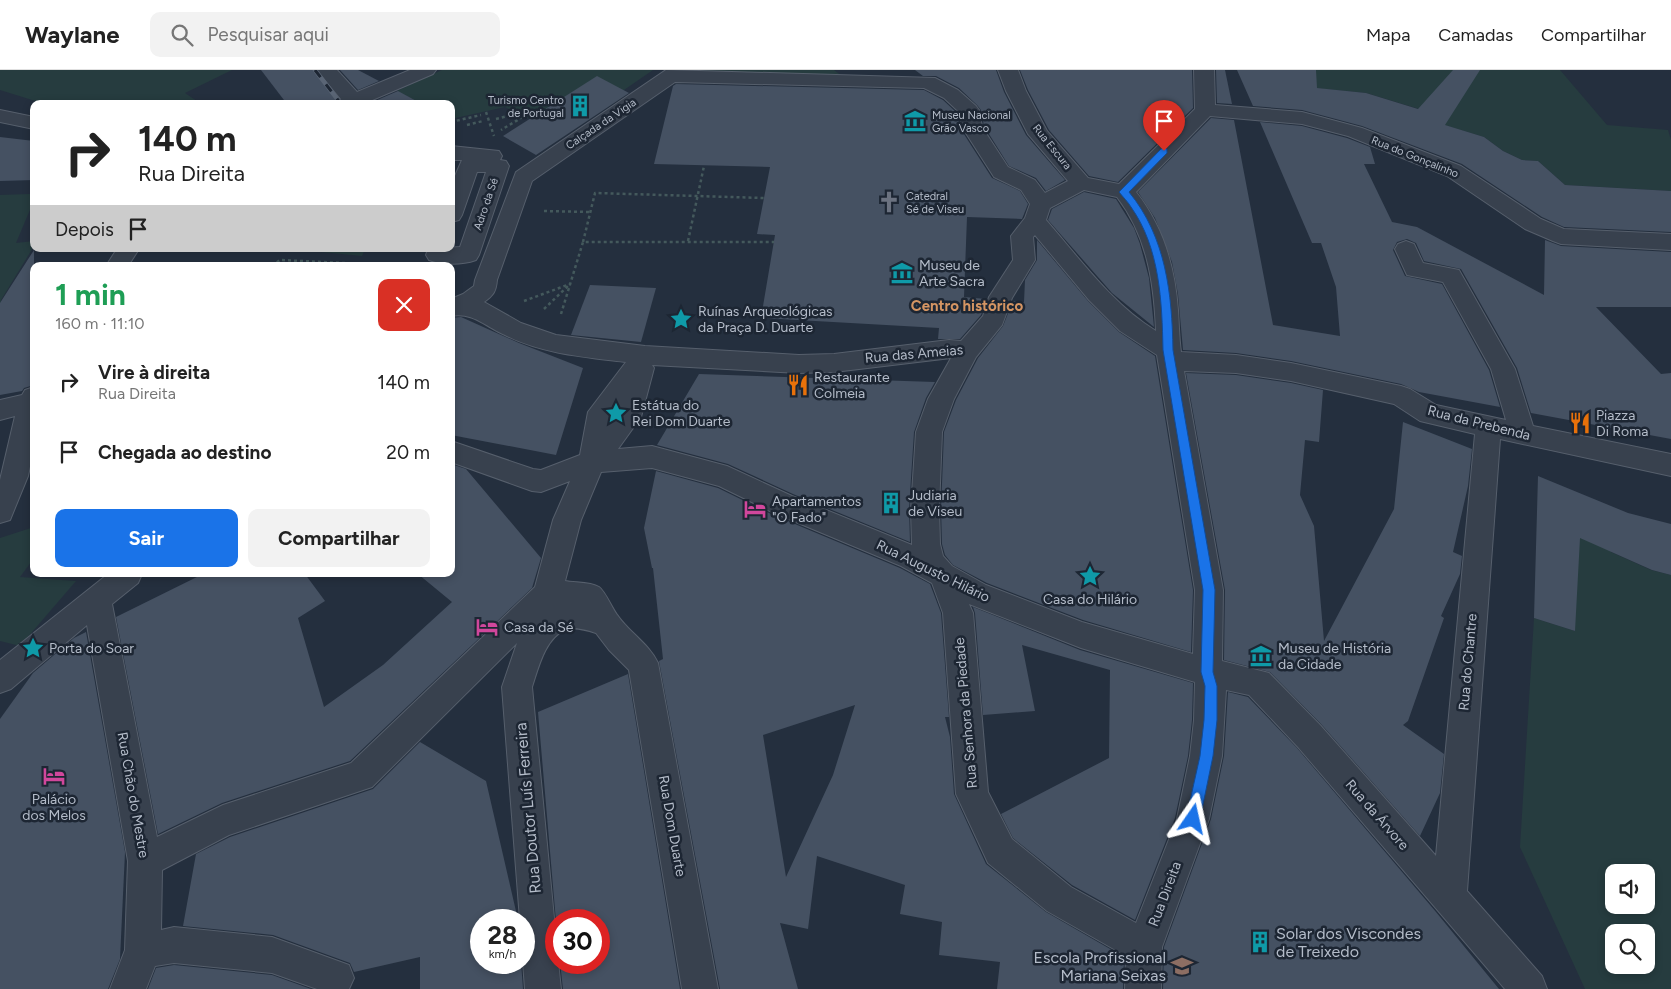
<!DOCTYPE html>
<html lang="pt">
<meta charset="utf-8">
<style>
body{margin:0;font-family:Figtree,sans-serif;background:#f2f2f2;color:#222;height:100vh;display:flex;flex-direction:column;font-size:19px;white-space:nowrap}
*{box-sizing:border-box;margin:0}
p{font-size:16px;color:#767676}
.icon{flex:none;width:28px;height:28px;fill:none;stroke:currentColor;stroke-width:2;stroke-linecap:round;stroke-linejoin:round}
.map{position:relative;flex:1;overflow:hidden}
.details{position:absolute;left:30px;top:192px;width:425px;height:315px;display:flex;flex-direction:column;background:#fff;border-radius:10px;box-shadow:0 2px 8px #0003}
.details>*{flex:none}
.top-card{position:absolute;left:30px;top:30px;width:425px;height:152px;border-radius:10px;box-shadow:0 2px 8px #0003;background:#fff;color:#222;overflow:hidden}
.tools{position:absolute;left:1605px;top:794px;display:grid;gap:10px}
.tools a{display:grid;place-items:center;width:50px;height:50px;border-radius:10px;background:#fff;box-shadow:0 2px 8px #0003;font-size:25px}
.speed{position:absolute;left:470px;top:839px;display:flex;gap:10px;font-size:25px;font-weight:700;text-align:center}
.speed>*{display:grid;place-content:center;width:65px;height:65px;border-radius:50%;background:#fff;box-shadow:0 2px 8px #0003;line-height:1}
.speed small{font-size:12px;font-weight:400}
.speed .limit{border:8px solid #d22;background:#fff;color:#111}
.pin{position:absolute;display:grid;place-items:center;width:42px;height:42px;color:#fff;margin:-51px -21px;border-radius:50% 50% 50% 0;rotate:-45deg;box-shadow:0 0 5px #0007}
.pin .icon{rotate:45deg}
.me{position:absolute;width:55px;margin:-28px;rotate:11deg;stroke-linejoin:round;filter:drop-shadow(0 0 4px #0008)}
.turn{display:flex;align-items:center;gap:18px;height:105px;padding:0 25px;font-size:22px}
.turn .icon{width:65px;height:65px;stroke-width:2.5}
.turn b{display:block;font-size:35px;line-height:42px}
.then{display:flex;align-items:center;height:48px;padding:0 25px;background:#0003;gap:10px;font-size:19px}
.round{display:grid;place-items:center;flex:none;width:52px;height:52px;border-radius:10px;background:#f2f2f2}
.headline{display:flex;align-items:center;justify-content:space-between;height:85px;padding:0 25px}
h1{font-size:30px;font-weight:700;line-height:38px;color:#1e9e55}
.action{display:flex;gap:10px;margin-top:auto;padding:10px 25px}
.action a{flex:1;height:58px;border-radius:10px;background:#1a73e8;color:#fff;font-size:20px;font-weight:700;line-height:58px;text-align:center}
.action a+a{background:#f2f2f2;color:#222}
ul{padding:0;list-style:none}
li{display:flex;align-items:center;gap:15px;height:70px;padding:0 25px}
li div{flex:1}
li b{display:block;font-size:19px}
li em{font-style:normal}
header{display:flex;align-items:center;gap:30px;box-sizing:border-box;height:70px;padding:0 25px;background:#fff;border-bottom:1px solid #e0e0e0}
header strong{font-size:24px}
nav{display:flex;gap:28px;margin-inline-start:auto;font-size:18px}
.search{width:350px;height:45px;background:#f2f2f2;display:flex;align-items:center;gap:12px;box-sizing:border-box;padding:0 18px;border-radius:10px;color:#767676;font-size:19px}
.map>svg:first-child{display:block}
.green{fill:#263c3f;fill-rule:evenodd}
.building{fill:#455162;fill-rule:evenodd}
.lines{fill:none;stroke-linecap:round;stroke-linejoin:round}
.minor-casing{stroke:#565f6c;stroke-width:2}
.path{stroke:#44595c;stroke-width:2.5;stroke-dasharray:3 3;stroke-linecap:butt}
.minor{fill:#38414e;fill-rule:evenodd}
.rail-casing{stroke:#5a6575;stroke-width:4.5}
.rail{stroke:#1d2633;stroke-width:3;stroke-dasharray:9;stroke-linecap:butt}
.path-bridge{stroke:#44595c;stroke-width:2.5;stroke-dasharray:3 3;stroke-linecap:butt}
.route{fill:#1a73e8;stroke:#114b97}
.labels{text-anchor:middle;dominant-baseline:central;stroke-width:5;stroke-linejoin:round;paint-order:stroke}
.far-poi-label{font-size:11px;fill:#b4bcc9;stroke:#1d2633;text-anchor:start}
.far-street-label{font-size:11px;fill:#b4bcc9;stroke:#1d2633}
.poi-label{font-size:14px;fill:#b4bcc9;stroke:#1d2633;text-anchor:start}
.street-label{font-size:14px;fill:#b4bcc9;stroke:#1d2633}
.neighbourhood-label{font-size:15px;font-weight:bold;fill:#d59563;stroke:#1d2633}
.near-street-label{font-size:16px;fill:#b4bcc9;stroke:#1d2633}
.near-poi-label{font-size:16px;fill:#b4bcc9;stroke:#1d2633;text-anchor:start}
</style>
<header>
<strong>Waylane</strong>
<div class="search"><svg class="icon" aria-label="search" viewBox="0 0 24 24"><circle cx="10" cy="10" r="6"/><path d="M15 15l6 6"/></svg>Pesquisar aqui</div>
<nav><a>Mapa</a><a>Camadas</a><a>Compartilhar</a></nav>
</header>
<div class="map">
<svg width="1671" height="919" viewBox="0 0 1671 919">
<rect width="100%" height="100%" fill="#242f3e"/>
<g class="green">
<path d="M0,0H232L185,23L201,34H45L0,20Z"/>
<path d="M442,0H653L624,20L530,49L505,37L451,49V34H422L397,21Z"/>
<path d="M699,0H834L842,6L694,3Z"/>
<path d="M1316,0H1560L1607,55L1668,60L1671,70V121L1565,115L1538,91L1522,90L1503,81L1484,67L1444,55L1419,39L1366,23L1303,17Z"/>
<path d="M30,124L32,135L16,173L34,171V176L1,230L0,274V125Z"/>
<path d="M291,179H365L362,186Z"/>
<path d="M1565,456L1612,473L1611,482L1651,500L1671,505V919H1585L1520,777L1534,548L1575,561ZM1614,802H1646V835H1614ZM1614,862H1646V895H1614Z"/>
<path d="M34,457V488L20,507L76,511L20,576L0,571V468Z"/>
</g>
<g class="building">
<path d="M261,0H315L338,29L334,34H287Z"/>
<path d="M340,0H358L379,11L358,20Z"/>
<path d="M915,0H996L1004,22L1026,65L1065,110L1046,121L1036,108L1009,96L984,56L981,40L977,35L959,18L936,6H923Z"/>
<path d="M1020,0H1192L1193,38L1118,112L1089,106L1049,60L1028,20Z"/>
<path d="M1216,0H1225L1232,34L1217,33Z"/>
<path d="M1237,0H1316L1317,18L1366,23L1418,39L1453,0H1480L1445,55L1484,67L1503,81L1522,90L1538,91L1565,115L1671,121V162L1564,157L1542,147L1462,94L1362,56L1302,40L1253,36Z"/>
<path d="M597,6L629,23L536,85L503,66Z"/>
<path d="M676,14L924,20L943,30L957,43L960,58L992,108L1020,121L1028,134L1022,149L967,147L964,227L986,229L981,245L960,269H938L939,258L761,248L775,165L757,164L770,97L654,94L673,16Z"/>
<path d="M398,21L422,34H368Z"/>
<path d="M1211,48L1234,50L1273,255L1340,266L1336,217L1321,173H1312L1260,52L1302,56L1347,68L1370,77L1375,94H1364L1392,152L1417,157L1544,225L1545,170L1561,176L1671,182V237H1596L1661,304L1671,303V369L1531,343L1517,298L1461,199L1424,191L1416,173L1407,169L1397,172L1393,180L1405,206L1442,214L1489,300L1500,337L1419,322L1401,314L1291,291L1236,283L1183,280L1178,224L1172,192L1155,148L1138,122Z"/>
<path d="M0,67L34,71V110L0,111Z"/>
<path d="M1084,122L1116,129L1134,158L1140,174L1149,208L1154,257L1112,223L1048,150L1052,139Z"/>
<path d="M1037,170L1088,231L1119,262L1155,286L1193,520L1191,582L1083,550L987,513L953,495L945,485L942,474L941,439L944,362L956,330L978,288L1003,256L1013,231L1024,232L1025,210L1037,190Z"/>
<path d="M34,180V315L24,318L22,321L0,325V233Z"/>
<path d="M590,215L656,218L641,272L571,265Z"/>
<path d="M461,247L519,273L583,298L556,385L451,365V248Z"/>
<path d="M1186,303L1236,305L1291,313L1323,320L1319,372L1305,370L1300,425L1314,456L1324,571L1394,439L1403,352L1472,379L1468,416L1453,482L1462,486L1460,504L1441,546L1444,548L1408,651L1403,655L1444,684L1440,723L1420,766L1321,654L1270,602L1224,590L1225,520Z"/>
<path d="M699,304L935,312L926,328L914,362L909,439L910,472L793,424L728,394L657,375Z"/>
<path d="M451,394L466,399L541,488L532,518L350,691L222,733L158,764L116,547L203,504H305L325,531L298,548L324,637L383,595L452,532L418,504H451Z"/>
<path d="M656,401L718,418L771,444L900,498L930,514L941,543L949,647H945L950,667L954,724L986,794L1046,842L1124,887L1123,919H997L1000,892L939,885L942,852L900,844L905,815L817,786L808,859L780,853L798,919H720L659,591L663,589L653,498H652L644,458ZM855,635L833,705L786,807L763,665Z"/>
<path d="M1538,406L1628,443L1671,454V505L1652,500L1580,468L1575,561L1534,548Z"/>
<path d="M973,537L1080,580L1193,613L1192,650L1188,686L1175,748L1135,850L1072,815L1013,768L1001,744L1109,688L1110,600L1022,575L1035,641L983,645L975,543Z"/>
<path d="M86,562L125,782L120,889L108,919H0V649L33,603L74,568Z"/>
<path d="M628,604L680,919H563L560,892H599V850L556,851L538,642Z"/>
<path d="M1228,622L1248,627L1297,678L1436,842L1499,919H1163L1164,877L1211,749L1224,686Z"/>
<path d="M420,672L486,711L518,850H481V892H521L523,919H420V887L354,902L350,893L273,865L183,856L196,784L230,767L373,719Z"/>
<path d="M174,895L272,905L311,919H148L156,898Z"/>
</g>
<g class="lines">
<g class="minor-casing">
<g id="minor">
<path d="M317,0H337L357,22L410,0H436L433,4L363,34H336L341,29Z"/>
<path d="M666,0L935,8L958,20L976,36L979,40L982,57L1008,97L1035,110L1045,123L1068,111L1028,64L1006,21L998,0H1018L1026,21L1047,61L1088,108L1119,114L1195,39L1194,0H1214L1215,35L1302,42L1362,58L1461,96L1541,149L1564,159L1671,164V180L1561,174L1553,171L1525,159L1447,106L1348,66L1302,54L1210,46L1136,122C1163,156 1175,197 1178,240C1179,254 1179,268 1181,282L1236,285L1291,293L1401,316L1410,319L1436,335L1506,350L1491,299L1443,212L1407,205L1395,179L1398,174L1406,171L1414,174L1423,193L1459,200L1515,299L1533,356L1671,384V406L1500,369L1467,821L1542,906L1547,919H1505L1298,677L1249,625L1226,620L1222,686L1209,749L1162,877L1161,919H1125L1126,886L1047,841L988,793L956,724L943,543L932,513L901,496L772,442L719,416L652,398L601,402L581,450L565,511C576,513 590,512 599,517C605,521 613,540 618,546C630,563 650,575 658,593L718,919H682L629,600L609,580L596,563C587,560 574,556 565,560C545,568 538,599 532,617L556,869V892H558L561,919H525L523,892L524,850H520L502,617L517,573L372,717L229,765L162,800L161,860L174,857L272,867L349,895L354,908L349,919H317L272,903L174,893L155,896L146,919H110L125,880L128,791L87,555L11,619L0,623V590L108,504H142L138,513L112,534L157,767L223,735L351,693L535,517L553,450L570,411L541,422L532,421L451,392V371L533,399L541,400L580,385L588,342L626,292C584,287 543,284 505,265C486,257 473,242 451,246V229L463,224L474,216L475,210L516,102ZM675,12L924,18L944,28L959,42L962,57L994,107L1021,120L1030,134L1025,148L1011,166L1013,190L989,227L983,246L961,271L949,270L834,284L799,285L645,276L556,265L521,253L484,232C494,225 496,221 497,210L532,111ZM1084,120L1117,127C1147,166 1154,212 1156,261C1112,234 1080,189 1046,150L1050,138ZM1035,165L1089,230L1120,261L1157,285L1195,520L1193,584L1082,552L986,515L952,496L943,486L940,474L939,439L942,362L954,329L976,287L1002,255L1012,228L1035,190L1033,167ZM951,288L928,329L916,362L911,439L912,475L792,426L727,396L652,376L618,379L641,347L654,298L652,295L799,303L834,302ZM1184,301L1236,303L1291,311L1394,334L1420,351L1475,364L1436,786L1320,655L1269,603L1222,591L1223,520ZM969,534L1081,578L1195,612L1194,650L1190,686L1177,749L1136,853L1071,817L1012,769L988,722L973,543Z"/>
<path d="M0,40L34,47V59L0,52Z"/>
<path d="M451,76L499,81L502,86L500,90L506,91L509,96L479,185L476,190C462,195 443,195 429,190L426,185L428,179L460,177L486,102H477L462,145L459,150L451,152V115L462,90H451Z"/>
<path d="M117,179H139L128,196H106Z"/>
<path d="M34,317V378L28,406L10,450L0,453V410L15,346L0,350V330L22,325L25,320Z"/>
</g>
</g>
<g class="path">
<path d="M496,49L512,45L521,48L501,60"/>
<path d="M451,52L481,45"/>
<path d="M467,55L483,51"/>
<path d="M544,141L591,142"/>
<path d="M688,171L704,96"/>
<path d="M583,172L595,123L764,128"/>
<path d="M272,196L280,190L409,196"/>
<path d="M524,231L570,214"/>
<path d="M544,239L568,216"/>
<path d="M561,244L583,172H774"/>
</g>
<use href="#minor" class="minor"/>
<g class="rail-casing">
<path id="rail" d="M315,0L341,34"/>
</g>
<use href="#rail" class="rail"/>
<path class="path-bridge" d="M486,42L494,66"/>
</g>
<path class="route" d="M1164,78L1167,79V83L1129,122C1166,167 1172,224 1173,280L1215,520L1213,602L1217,616V650L1213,686L1200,749L1198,754L1193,756L1188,754L1186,749L1200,686L1204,650L1205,616L1201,602L1203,520L1163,280C1162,232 1160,178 1131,137C1128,132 1123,127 1119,122L1161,79Z"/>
<defs>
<g id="building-bare" transform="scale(1.725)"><path d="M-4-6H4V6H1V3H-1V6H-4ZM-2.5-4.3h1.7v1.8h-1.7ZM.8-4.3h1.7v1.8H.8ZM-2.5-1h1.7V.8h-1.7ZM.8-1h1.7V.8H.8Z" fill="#0f9aa8" stroke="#1d2633" stroke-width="2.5" paint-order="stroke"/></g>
<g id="museum-bare" transform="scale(1.725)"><path d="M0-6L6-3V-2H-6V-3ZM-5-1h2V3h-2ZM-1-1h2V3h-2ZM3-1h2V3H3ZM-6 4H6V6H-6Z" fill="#0f9aa8" stroke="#1d2633" stroke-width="2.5" paint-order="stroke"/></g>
<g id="church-bare" transform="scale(1.725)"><path d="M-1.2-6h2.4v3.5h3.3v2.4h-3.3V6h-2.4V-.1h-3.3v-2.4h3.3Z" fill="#6b7280" stroke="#1d2633" stroke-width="2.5" paint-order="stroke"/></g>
<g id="sight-bare" transform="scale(1.725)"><path d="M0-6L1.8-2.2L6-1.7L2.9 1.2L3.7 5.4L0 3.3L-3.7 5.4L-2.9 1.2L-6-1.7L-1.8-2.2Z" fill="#0f9aa8" stroke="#1d2633" stroke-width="2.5" paint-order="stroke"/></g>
<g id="restaurant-bare" transform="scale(1.725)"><path d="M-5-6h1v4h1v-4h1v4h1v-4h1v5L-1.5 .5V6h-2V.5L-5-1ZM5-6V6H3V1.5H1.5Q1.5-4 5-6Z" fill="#e8710a" stroke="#1d2633" stroke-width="2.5" paint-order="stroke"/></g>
<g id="hotel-bare" transform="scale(1.725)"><path d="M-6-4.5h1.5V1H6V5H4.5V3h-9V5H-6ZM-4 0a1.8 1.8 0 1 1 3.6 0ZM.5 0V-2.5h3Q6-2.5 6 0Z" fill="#d1479c" stroke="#1d2633" stroke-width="2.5" paint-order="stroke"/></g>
<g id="school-bare" transform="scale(1.725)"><path d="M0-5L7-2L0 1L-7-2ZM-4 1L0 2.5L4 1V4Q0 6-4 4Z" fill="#8d6e63" stroke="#1d2633" stroke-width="2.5" paint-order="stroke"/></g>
</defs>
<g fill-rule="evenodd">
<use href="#building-bare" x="580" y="36"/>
<use href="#museum-bare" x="915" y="51"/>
<use href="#church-bare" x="889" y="132"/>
<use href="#museum-bare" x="902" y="203"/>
<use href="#sight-bare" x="681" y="249"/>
<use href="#restaurant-bare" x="798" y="315"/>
<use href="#sight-bare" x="616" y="343"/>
<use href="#restaurant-bare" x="1580" y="353"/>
<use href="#building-bare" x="891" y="433"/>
<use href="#hotel-bare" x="755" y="439"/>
<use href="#sight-bare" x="1090" y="506"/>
<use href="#hotel-bare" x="487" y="557"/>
<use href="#sight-bare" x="33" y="578"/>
<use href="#museum-bare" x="1261" y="586"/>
<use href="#hotel-bare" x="54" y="706"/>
<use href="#building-bare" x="1260" y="872"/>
<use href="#school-bare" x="1182" y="896"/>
</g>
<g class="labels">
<g class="far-poi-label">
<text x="564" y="30" text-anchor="end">Turismo Centro<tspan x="564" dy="13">de Portugal</tspan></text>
<text x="932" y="45">Museu Nacional<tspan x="932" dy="13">Grão Vasco</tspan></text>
<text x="906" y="126">Catedral<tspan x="906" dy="13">Sé de Viseu</tspan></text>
</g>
<g class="far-street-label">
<text transform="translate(601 54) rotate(-34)">Calçada da Vigia</text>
<text transform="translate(1052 77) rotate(51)">Rua Escura</text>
<text transform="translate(1415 87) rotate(22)">Rua do Gonçalinho</text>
<text transform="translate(486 134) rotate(-71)">Adro da Sé</text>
</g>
<g class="poi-label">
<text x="919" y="195">Museu de<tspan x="919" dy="16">Arte Sacra</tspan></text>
<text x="698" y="241">Ruínas Arqueológicas<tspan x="698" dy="16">da Praça D. Duarte</tspan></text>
<text x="814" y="307">Restaurante<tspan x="814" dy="16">Colmeia</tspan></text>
<text x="632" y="335">Estátua do<tspan x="632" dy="16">Rei Dom Duarte</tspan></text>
<text x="1596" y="345">Piazza<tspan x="1596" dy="16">Di Roma</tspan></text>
<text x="908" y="425">Judiaria<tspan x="908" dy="16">de Viseu</tspan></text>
<text x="772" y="431">Apartamentos<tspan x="772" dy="16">"O Fado"</tspan></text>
<text x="1090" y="529" text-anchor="middle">Casa do Hilário</text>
<text x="504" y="557">Casa da Sé</text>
<text x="49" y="578">Porta do Soar</text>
<text x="1278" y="578">Museu de História<tspan x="1278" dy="16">da Cidade</tspan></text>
<text x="54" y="729" text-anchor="middle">Palácio<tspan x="54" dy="16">dos Melos</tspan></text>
</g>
<g class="street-label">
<text transform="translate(914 284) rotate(-5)">Rua das Ameias</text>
<text transform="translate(1479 353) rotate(14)">Rua da Prebenda</text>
<text transform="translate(933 501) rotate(26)">Rua Augusto Hilário</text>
<text transform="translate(1468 592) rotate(-85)">Rua do Chantre</text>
<text transform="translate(966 643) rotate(-95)">Rua Senhora da Piedade</text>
<text transform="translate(133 725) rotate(80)">Rua Chão do Mestre</text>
<text transform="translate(1377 745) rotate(49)">Rua da Árvore</text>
<text transform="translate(672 756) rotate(80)">Rua Dom Duarte</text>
<text transform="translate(1165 824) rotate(-69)">Rua Direita</text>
</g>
<g class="neighbourhood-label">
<text x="967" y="236">Centro histórico</text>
</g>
<g class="near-street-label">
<text transform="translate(528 738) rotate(-95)">Rua Doutor Luís Ferreira</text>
</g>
<g class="near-poi-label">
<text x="1276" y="863">Solar dos Viscondes<tspan x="1276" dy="18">de Treixedo</tspan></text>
<text x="1166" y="887" text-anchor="end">Escola Profissional<tspan x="1166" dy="18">Mariana Seixas</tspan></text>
</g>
</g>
</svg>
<div class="tools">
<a><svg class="icon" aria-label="sound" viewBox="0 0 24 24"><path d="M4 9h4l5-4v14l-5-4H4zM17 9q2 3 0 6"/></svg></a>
<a><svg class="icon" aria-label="search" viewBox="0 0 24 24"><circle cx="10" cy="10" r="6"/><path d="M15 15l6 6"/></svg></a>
</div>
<div class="speed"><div>28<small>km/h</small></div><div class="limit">30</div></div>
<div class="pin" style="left:1164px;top:81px;background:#d93025"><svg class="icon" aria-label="arrive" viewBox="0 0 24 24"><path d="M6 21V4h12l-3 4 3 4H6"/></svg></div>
<svg class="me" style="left:1193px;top:749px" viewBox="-20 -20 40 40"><path d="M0-17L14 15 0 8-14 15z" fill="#1a73e8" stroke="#fff" stroke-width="4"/></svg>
<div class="top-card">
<div class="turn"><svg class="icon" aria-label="right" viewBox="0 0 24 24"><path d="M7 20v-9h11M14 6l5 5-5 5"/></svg><div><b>140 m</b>Rua Direita</div></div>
<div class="then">Depois<svg class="icon" aria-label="arrive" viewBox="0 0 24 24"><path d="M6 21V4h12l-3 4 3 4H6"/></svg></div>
</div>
<section class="details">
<div class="headline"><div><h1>1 min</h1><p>160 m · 11:10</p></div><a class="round" style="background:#d93025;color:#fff"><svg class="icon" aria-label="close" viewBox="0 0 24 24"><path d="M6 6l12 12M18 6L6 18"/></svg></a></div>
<ul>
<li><svg class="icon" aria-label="right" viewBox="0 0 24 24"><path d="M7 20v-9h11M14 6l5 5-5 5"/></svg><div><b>Vire à direita</b><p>Rua Direita</p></div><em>140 m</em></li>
<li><svg class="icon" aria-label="arrive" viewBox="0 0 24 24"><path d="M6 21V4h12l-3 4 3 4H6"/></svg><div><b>Chegada ao destino</b></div><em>20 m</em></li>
</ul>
<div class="action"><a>Sair</a><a>Compartilhar</a></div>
</section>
</div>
